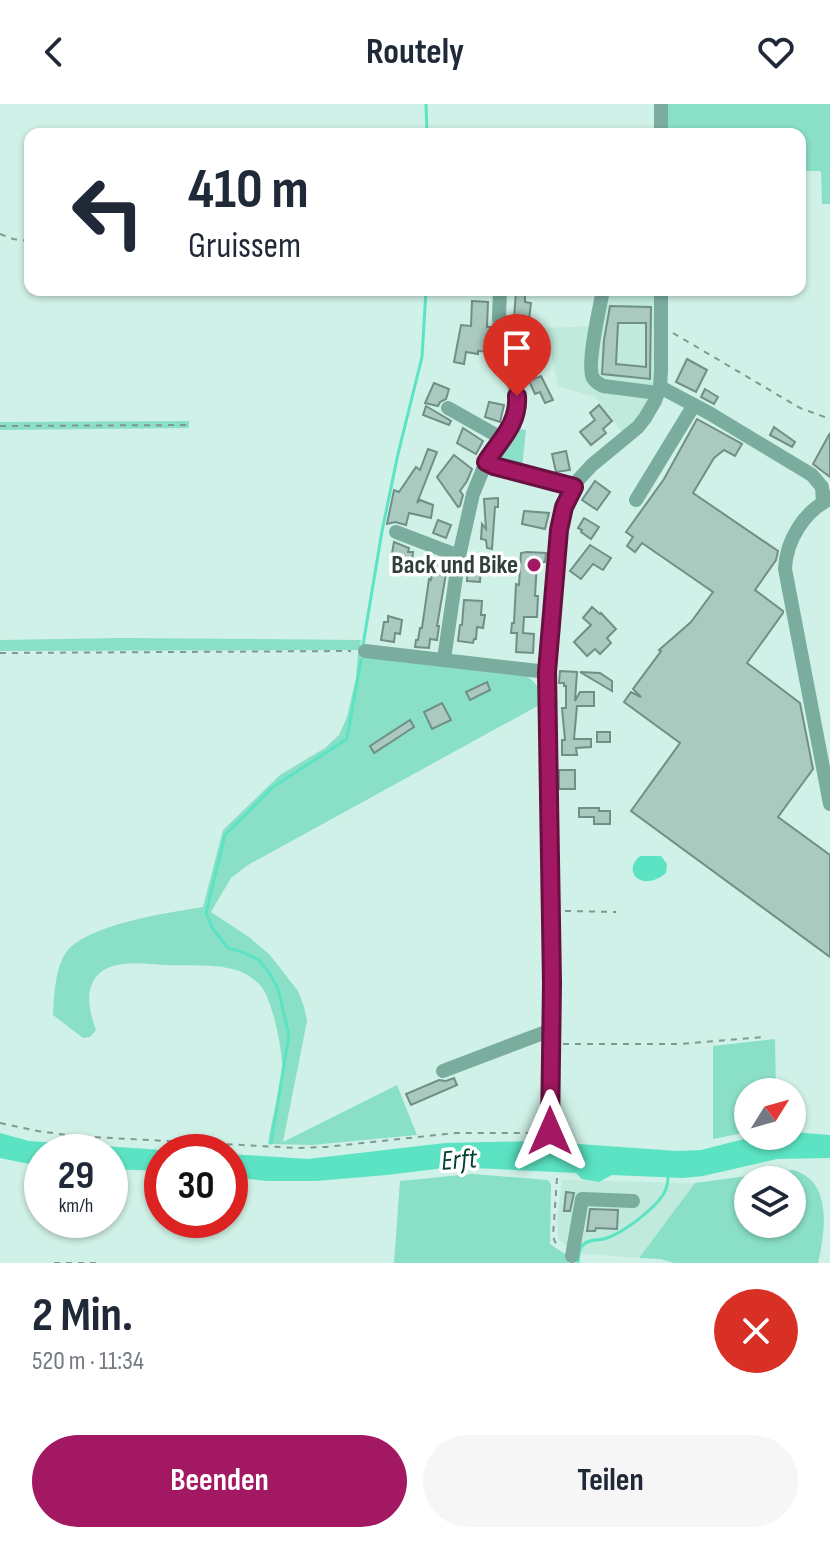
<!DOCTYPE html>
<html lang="de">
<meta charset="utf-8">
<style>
body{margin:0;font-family:"Sofia Sans Condensed",sans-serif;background:#f6f6f7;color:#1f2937;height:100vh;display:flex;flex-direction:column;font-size:30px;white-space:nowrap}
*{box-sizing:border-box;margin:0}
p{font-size:26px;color:#747a83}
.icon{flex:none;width:44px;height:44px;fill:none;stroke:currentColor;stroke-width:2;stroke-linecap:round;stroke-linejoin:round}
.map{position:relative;height:1159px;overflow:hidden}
.details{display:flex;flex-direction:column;background:#fff;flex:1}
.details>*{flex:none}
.hud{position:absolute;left:24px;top:24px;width:782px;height:168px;border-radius:16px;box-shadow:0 2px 6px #0004;background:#fff;color:#1f2937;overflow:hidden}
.needle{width:52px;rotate:53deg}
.controls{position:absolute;left:734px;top:974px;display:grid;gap:16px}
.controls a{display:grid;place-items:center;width:72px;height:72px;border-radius:50%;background:#fff;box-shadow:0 2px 6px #0004;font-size:40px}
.speed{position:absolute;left:24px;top:1030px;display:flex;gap:16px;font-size:40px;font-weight:700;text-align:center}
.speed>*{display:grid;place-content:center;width:104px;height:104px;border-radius:50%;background:#fff;box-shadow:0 2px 6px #0004;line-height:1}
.speed small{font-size:20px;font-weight:400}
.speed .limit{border:12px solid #d22;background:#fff;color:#111}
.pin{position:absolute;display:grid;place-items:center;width:68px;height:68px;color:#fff;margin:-82px -34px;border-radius:50% 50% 50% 0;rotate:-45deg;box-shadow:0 0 8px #0007}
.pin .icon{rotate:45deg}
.me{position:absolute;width:88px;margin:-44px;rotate:0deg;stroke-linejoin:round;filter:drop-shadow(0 0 6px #0008)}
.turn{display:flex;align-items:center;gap:28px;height:168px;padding:0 32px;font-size:36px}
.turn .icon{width:104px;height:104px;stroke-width:2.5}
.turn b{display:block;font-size:56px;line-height:68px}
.round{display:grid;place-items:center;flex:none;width:84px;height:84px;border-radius:42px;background:#f6f6f7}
.summary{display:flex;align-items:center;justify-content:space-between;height:136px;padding:0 32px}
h1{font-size:48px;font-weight:700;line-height:60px}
.button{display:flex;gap:16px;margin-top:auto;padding:16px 32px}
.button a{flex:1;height:92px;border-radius:48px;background:#a21862;color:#fff;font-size:32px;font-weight:700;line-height:92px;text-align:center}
.button a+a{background:#f6f6f7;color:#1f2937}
header{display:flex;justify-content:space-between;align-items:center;height:104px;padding:0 32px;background:#fff;font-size:36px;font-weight:700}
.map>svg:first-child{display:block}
.built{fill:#bfeadc}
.green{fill:#8adfc7;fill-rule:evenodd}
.water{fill:#5be3c3}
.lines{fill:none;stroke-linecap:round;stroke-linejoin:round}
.stream{stroke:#5be3c3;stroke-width:3}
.building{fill:#aacac0;stroke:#708f86;stroke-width:2;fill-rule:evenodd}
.path{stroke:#819891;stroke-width:2;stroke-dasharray:6 6;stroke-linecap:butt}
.minor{stroke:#7bad9f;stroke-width:14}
.route-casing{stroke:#691040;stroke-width:20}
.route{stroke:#a21862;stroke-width:14}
.poi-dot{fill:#a21862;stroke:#fff;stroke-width:3}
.labels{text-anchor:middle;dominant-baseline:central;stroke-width:7;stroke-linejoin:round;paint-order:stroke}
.poi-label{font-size:26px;font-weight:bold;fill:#313f3b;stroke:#fff;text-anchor:end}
.water-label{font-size:28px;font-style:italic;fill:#003e32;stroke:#fff}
</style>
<header><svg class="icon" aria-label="back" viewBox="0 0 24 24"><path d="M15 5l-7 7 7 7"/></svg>Routely<svg class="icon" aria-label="heart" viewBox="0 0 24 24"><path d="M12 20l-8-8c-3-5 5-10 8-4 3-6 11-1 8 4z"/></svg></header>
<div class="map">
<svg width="830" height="1159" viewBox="0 0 830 1159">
<rect width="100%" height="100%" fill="#d0f1e7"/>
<g class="built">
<path d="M596,186H657V276L643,309L623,329L595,293L558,282L546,224L593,222Z"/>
<path d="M562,1076L695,1079L639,1154L577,1149L558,1135L557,1116Z"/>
</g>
<g class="green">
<path d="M665,0H830V100H822L821,67H800V30H665Z"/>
<path d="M189,317V324L0,326V318Z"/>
<path d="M519,325L526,326L522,364L503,358L501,349Z"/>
<path d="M122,534L361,536L360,546L0,547V536Z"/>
<path d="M358,549L527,572C537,579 541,587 543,599L248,761L231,774L211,808L249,833L270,851L298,887L304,903L307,917L283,1038L397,981L417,1031L312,1041L268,1040C271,1015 281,988 282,962C282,943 273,901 263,885C258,877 247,870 239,867C217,859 189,862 165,861C144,860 111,854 96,873C84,889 90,909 96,926L90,933L83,934L53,911C54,893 55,866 65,850C85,820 168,809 203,803L223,726L280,671L325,644L339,631L347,613L356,574Z"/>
<path d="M775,935L776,988H748V1028L713,1035V942Z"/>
<path d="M793,1066C830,1076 827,1120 818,1159H674L660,1155L639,1154L695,1079ZM748,1076H792V1120H748Z"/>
<path d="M472,1070L548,1076L551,1080L550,1140L568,1152L569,1159H394L400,1077Z"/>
</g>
<g class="water">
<path d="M640,752H661L667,760L666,769C642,789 621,768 640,752Z"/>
<path d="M792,1028L830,1031V1054L777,1055L703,1072L683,1074L612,1071L599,1078L582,1075L576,1069L452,1063L387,1071L316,1077H267L230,1073V1050L308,1055L445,1039L537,1037L677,1047L701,1046L756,1032H792Z"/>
<path d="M0,1029L29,1037L192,1048H162V1067L110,1065V1048H42V1061L24,1059L0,1054Z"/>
</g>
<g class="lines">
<g class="stream">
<path d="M426,0L427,30"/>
<path d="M363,541L382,427L398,350L422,253L426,186"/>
<path d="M271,1039L289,931L278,885L270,870L259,856L242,848L228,844L213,825L206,809L225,731L273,683L347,635L361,556"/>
<path d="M578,1159C579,1153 578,1145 583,1141C589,1134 600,1137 607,1134C624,1128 653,1106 663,1091C667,1085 668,1079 668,1072"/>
</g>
</g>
<g class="building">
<path d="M516,188L525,189V198L531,199L529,215L514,214Z"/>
<path d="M472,197L488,198L487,223H490L492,248L478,247V250L466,248L464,260L454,258L461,221L471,222Z"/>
<path d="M610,202L651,203L650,275L602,270L604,236ZM618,219H646V263L616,260Z"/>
<path d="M528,245L530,251L538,249L540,257L519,262L516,248Z"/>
<path d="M687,255L707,266L696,288L676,278Z"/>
<path d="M541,272L553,296L545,299L540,288L535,290L529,277Z"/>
<path d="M434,279L449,285L446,295L440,298L438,302L425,299Z"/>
<path d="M705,285L718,293L714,300L701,293Z"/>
<path d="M489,298L504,301L500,318L485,313Z"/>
<path d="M599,301L612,317L603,325L606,329L591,341L580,328L595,316L590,309Z"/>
<path d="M426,302L451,317L449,321L423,311Z"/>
<path d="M697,315L742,340L735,352L724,346L714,354L693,389L778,447L776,456L755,486L783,507V509L747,559L800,599L813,665L778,713L830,751V853L631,707L680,639L624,598L631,588L641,593L633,585L661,547L659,546L691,518L713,488L642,439L635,448L627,442L633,433L626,428L664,375Z"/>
<path d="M774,323L795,338L792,343L770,331Z"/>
<path d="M463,324L483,337L476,350L457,339Z"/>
<path d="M830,329V373L813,360Z"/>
<path d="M428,345L437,348L417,399L420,396L433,401L431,414L409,409L406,421L395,418L387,420L394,386L399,388L416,363L420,366Z"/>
<path d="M566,347L570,366L556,368L552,350Z"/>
<path d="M454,351L472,365L467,377L460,387L463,391L460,402L458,403L437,373Z"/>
<path d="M595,377L610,388L597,406L582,396Z"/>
<path d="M498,394V403H495L492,445L487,444L486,436L481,435L482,420L486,425L484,395Z"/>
<path d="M524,407L549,409L545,425L522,420Z"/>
<path d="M584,414L599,423L591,435L581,428L582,426L578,424Z"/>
<path d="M438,416L451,421L446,434L433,429Z"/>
<path d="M394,438L409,444L408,448H413L412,458L391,455Z"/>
<path d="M590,441L611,454L603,466L593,460L581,475L570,467Z"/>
<path d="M527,448L546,449L545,458H537L535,492H538L537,513H524L523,529L534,530L533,549L516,548L517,529H511L512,519H514L516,480L519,481L521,449Z"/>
<path d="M436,455L448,458L437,522H439L437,536L430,535L429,544L415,543L416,536H418L420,524H422L429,475L431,476L433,462L431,459Z"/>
<path d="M468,459L481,460L480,478L467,477Z"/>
<path d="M464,496L482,497L481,511H485L483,524L477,523L476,535H474L473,539L458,537L460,521H462Z"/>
<path d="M592,503L600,510L601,509L616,525L607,534L611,539L600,550L595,545L587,552L574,538L591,521L583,514Z"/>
<path d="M388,512L402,516L400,530L395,529L394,538L381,536L384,518H388Z"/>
<path d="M560,567L577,568L575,597L580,588H594V602H577L574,635H591V643L576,644L577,651H562V636H565L562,604H566V582H564V579H559Z"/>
<path d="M580,568L600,569L612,577V587Z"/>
<path d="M487,578L490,586L470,596L466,588Z"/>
<path d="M442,599L451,616L432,625L424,608Z"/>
<path d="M410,616L414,623L374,649L370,642Z"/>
<rect x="597" y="628" width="13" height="10"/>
<rect x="559" y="666" width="16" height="19"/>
<path d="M579,704H599V707H610V720H594V713H579Z"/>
<path d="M454,974L457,981L411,1001L406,990L439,976L446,977Z"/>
<path d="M566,1088L574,1089L570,1107H564Z"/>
<path d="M590,1105L618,1106L617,1125L596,1124L595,1127H587Z"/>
</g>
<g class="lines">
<g class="path">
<path d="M0,130L13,135L30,137"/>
<path d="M673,229L800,304L830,315"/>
<path d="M0,322L187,321"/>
<path d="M0,549L351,547"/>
<path d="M565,807L616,808"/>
<path d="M563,940H681L765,933"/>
<path d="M0,1019L38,1027L74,1032L297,1044L326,1043L455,1029H540"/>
<path d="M557,1074L553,1132L555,1138L560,1142"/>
<path d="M54,1159H101"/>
</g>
<g class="minor">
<path d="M661,0V30"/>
<path d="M603,186C600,202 586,262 593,274C596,279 598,279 603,282L658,289"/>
<path d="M660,283L709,309L812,371L822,383L823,398L829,393"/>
<path d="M448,304L503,335"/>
<path d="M486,358L494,362L574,383"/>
<path d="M830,395C804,407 786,437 785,465L830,700"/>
<path d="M636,396L694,301"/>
<path d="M396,428L459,452"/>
<path d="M365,547L547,568"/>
<path d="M444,555L459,452L473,390L486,358L514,317L518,301L515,283L503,253L499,213L500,186"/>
<path d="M443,967L551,926"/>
<path d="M551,1033L552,879L547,568L557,438L564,403L578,376L592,361L638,323L645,314L655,297L660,283L661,266V186"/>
<path d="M572,1152L582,1095L633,1097"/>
</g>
</g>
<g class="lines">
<g class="route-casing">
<path id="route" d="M517,292C519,320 500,336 486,358L494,362L574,383L564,403L559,426L547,568L552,879L550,1027"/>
</g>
<use href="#route" class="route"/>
</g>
<circle class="poi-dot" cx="534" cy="461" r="8"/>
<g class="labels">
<g class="poi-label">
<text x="518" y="461">Back und Bike</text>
</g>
<g class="water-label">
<text transform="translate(459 1056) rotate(-4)">Erft</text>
</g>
</g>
</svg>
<div class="controls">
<a><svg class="needle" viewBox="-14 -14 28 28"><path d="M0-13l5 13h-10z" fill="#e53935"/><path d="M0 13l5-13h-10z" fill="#747a83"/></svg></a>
<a><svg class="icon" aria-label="layers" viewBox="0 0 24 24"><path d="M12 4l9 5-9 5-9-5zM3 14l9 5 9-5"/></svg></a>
</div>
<div class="speed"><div>29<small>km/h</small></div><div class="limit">30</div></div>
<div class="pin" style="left:517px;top:292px;background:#d93025"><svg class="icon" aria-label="arrive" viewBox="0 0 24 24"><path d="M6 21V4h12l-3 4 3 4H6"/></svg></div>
<svg class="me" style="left:550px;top:1027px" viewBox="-20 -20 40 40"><path d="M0-17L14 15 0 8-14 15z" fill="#a21862" stroke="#fff" stroke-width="4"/></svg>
<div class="hud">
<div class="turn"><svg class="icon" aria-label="left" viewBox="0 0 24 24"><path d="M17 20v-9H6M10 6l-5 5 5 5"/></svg><div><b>410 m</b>Gruissem</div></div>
</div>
</div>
<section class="details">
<div class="summary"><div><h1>2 Min.</h1><p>520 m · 11:34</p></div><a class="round" style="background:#d93025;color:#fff"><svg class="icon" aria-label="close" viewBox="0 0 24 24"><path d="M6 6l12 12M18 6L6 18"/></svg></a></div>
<div class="button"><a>Beenden</a><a>Teilen</a></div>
</section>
